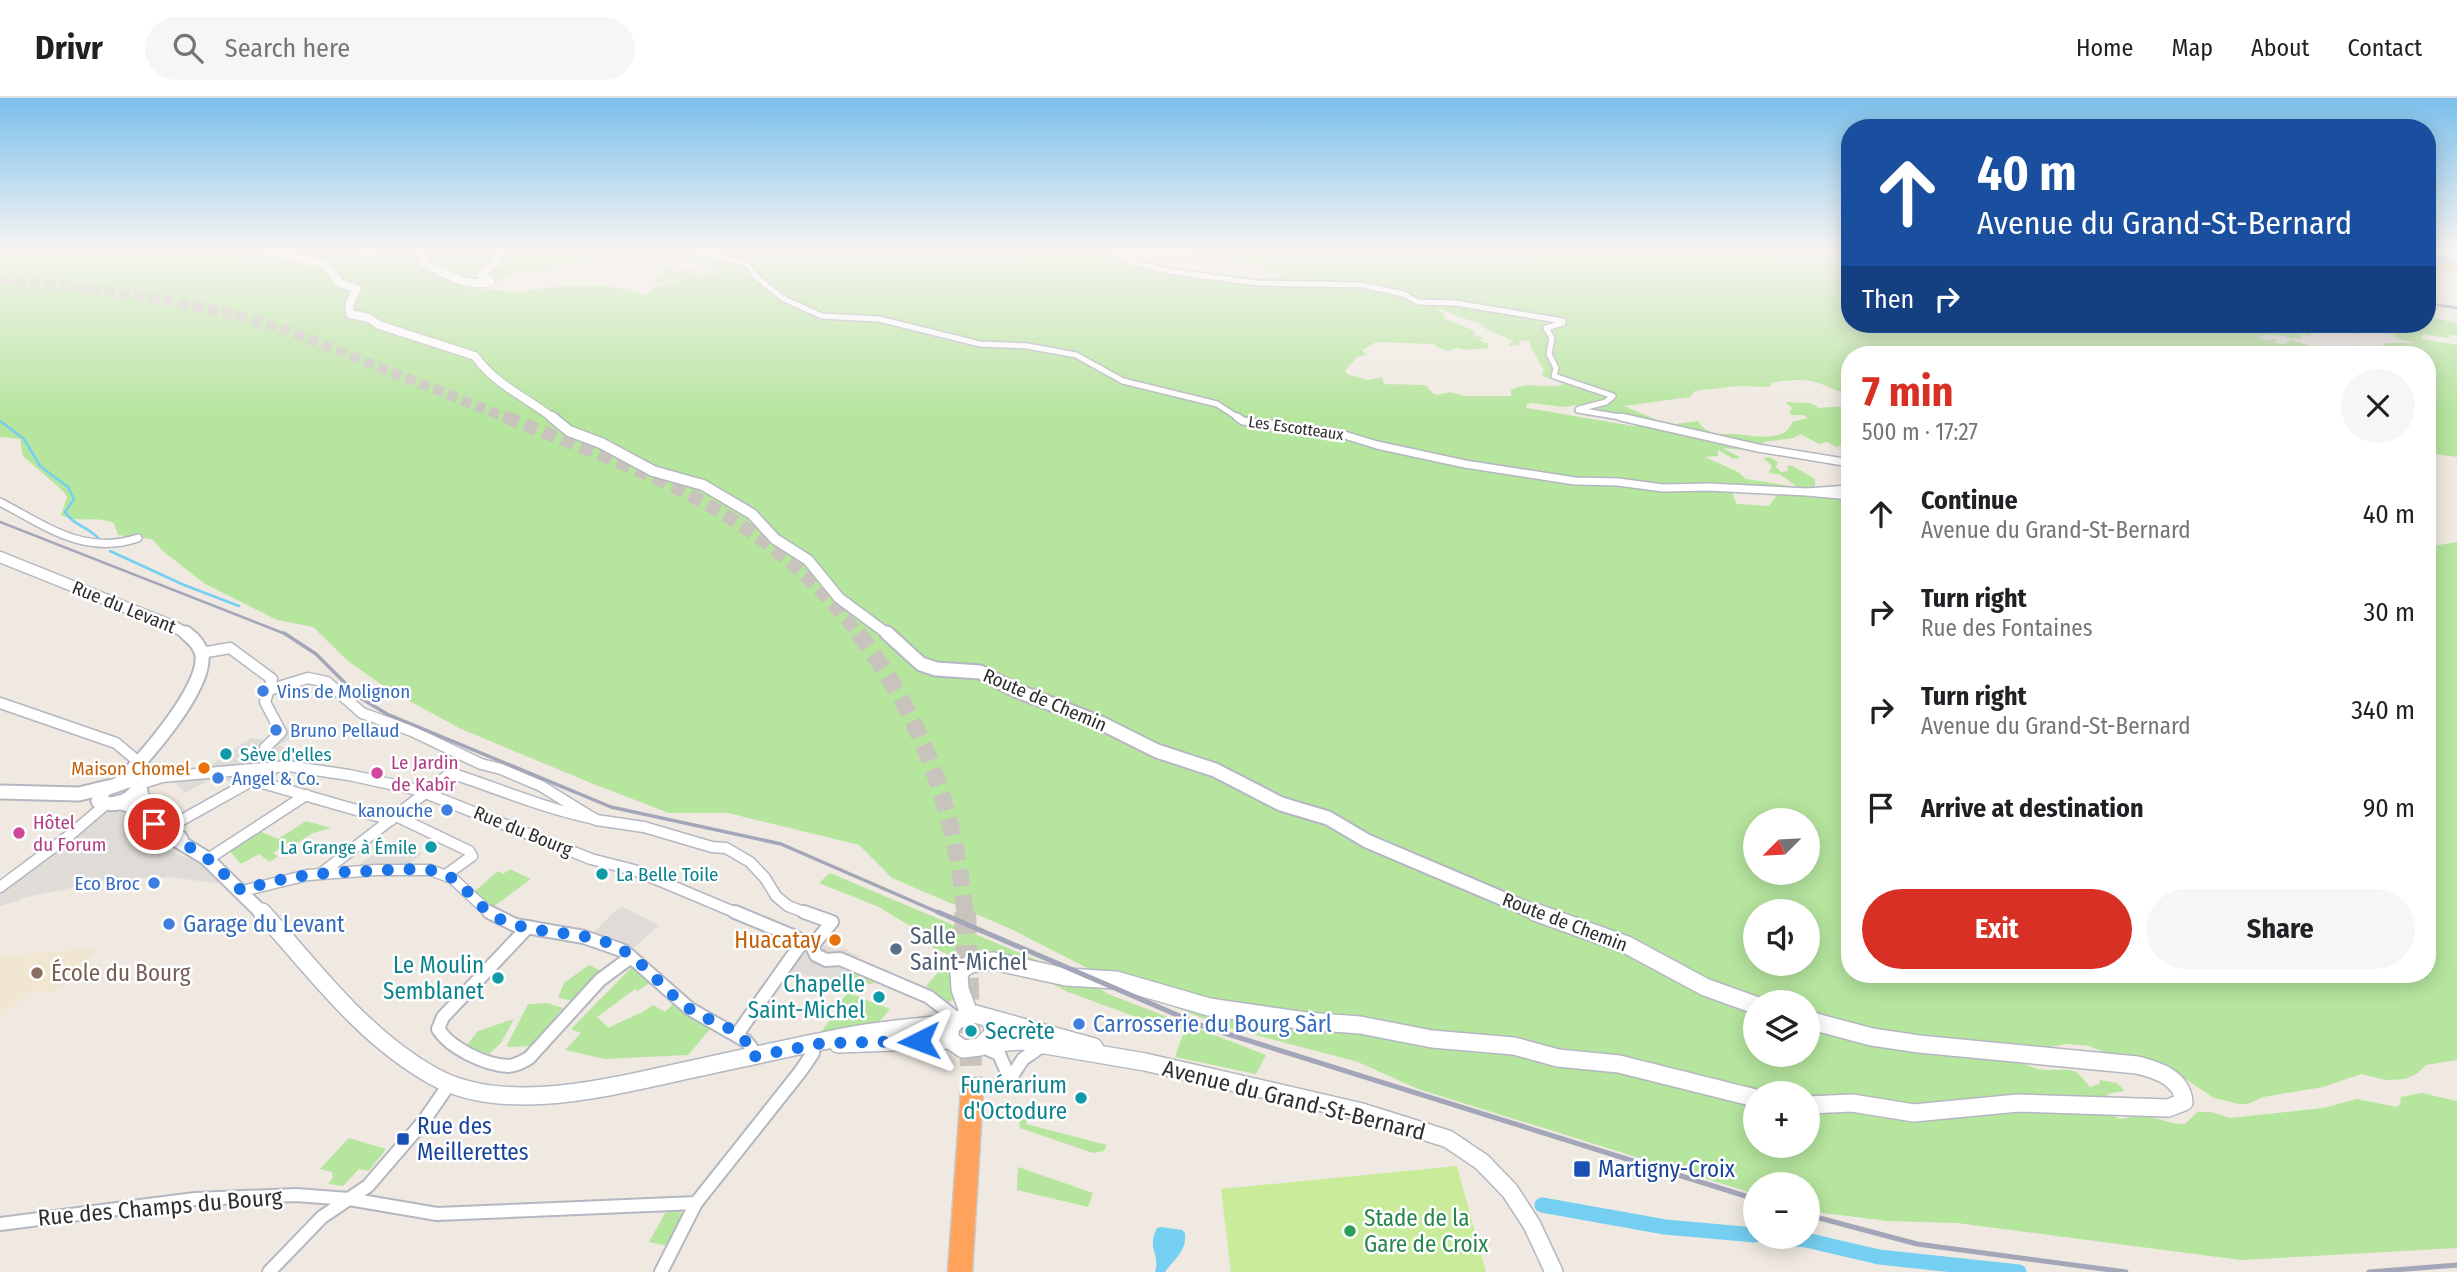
<!DOCTYPE html>
<meta charset="utf-8">
<style>
body{margin:0;font-family:"Fira Sans Condensed",sans-serif;background:#f6f6f6;color:#202124;height:100vh;display:flex;flex-direction:column;font-size:26px;white-space:nowrap}
*{box-sizing:border-box;margin:0}
p{font-size:23px;color:#757577}
.icon{flex:none;width:38px;height:38px;fill:none;stroke:currentColor;stroke-width:2;stroke-linecap:round;stroke-linejoin:round}
.map{position:relative;flex:1;overflow:hidden}
.panel{position:absolute;left:1841px;top:248px;width:595px;height:637px;display:flex;flex-direction:column;background:#fff;border-radius:28px;box-shadow:0 4px 18px #0003}
.panel>*{flex:none}
.guide{position:absolute;left:1841px;top:21px;width:595px;height:214px;border-radius:28px;box-shadow:0 4px 18px #0003;background:#1a4fa0;color:#fff;overflow:hidden}
.needle{width:46px;rotate:246deg}
.fabs{position:absolute;left:1743px;top:710px;display:grid;gap:14px}
.fabs a{display:grid;place-items:center;width:77px;height:77px;border-radius:50%;background:#fff;box-shadow:0 4px 18px #0003;font-size:35px}
.pin{position:absolute;display:grid;place-items:center;width:60px;height:60px;color:#fff;margin:-30px;border:4px solid #fff;border-radius:50%;box-shadow:0 2px 7px #0007}
.me{position:absolute;width:77px;margin:-38px;rotate:267deg;stroke-linejoin:round;filter:drop-shadow(0 0 5px #0008)}
.turn{display:flex;align-items:center;gap:24px;height:147px;padding:0 21px;font-size:32px}
.turn .icon{width:91px;height:91px;stroke-width:2.5}
.turn b{display:block;font-size:49px;line-height:60px}
.then{display:flex;align-items:center;height:66px;padding:0 21px;background:#0003;gap:14px;font-size:26px}
.round{display:grid;place-items:center;flex:none;width:74px;height:74px;border-radius:37px;background:#f6f6f6}
.head{display:flex;align-items:center;justify-content:space-between;height:119px;padding:0 21px}
h1{font-size:42px;font-weight:700;line-height:52px;color:#d93025}
.action{display:flex;gap:14px;margin-top:auto;padding:14px 21px}
.action a{flex:1;height:80px;border-radius:42px;background:#d93025;color:#fff;font-size:28px;font-weight:700;line-height:80px;text-align:center}
.action a+a{background:#f6f6f6;color:#202124}
ul{padding:0;list-style:none}
li{display:flex;align-items:center;gap:21px;height:98px;padding:0 21px}
li div{flex:1}
li b{display:block;font-size:26px}
li em{font-style:normal}
header{display:flex;align-items:center;gap:42px;box-sizing:border-box;height:98px;padding:0 35px;background:#fff;border-bottom:2px solid #e0e0e0}
header strong{font-size:33px}
nav{display:flex;gap:38px;margin-inline-start:auto;font-size:24px}
.search{width:490px;height:63px;background:#f6f6f6;display:flex;align-items:center;gap:18px;box-sizing:border-box;padding:0 24px;border-radius:38px;color:#757577;font-size:26px}
.map>svg:first-child{display:block}
.education{fill:#f0e6d1}
.green{fill:#b6e59e;fill-rule:evenodd}
.pitch{fill:#c9ec9a}
.plaza{fill:#dfdcd8}
.water{fill:#75cff0}
.lines{fill:none;stroke-linecap:round;stroke-linejoin:round}
.stream{stroke:#75cff0;stroke-width:2.5}
.canal{stroke:#75cff0;stroke-width:15}
.river{fill:#75cff0;fill-rule:evenodd}
.highway-tunnel-far3{stroke:#c8c4bd;stroke-width:10;stroke-dasharray:10 5;stroke-linecap:butt}
.highway-tunnel-far2{stroke:#c8c4bd;stroke-width:13;stroke-dasharray:13 7;stroke-linecap:butt}
.highway-tunnel-far1{stroke:#c8c4bd;stroke-width:17;stroke-dasharray:17 9;stroke-linecap:butt}
.highway-tunnel{stroke:#c8c4bd;stroke-width:22;stroke-dasharray:22 11;stroke-linecap:butt}
.street-far3-casing{stroke:#b4b7c1;stroke-width:8}
.street-far2-casing{stroke:#b4b7c1;stroke-width:10}
.street-far1-casing{stroke:#b4b7c1;stroke-width:13}
.street-casing{stroke:#b4b7c1;stroke-width:16}
.secondary-far3-casing{stroke:#b4b7c1;stroke-width:10}
.secondary-far2-casing{stroke:#b4b7c1;stroke-width:13}
.secondary-far1-casing{stroke:#b4b7c1;stroke-width:17}
.secondary-casing{stroke:#b4b7c1;stroke-width:20}
.primary-casing{stroke:#c9c9c9;stroke-width:4}
.highway-casing{stroke:#c9c9c9;stroke-width:3}
.street-far3{stroke:#fff;stroke-width:5}
.street-far2{stroke:#fff;stroke-width:7}
.street-far1{stroke:#fff;stroke-width:10}
.street{stroke:#fff;stroke-width:12}
.secondary-far3{stroke:#fff;stroke-width:8}
.secondary-far2{stroke:#fff;stroke-width:10}
.secondary-far1{stroke:#fff;stroke-width:13}
.secondary{stroke:#fff;stroke-width:17}
.primary{fill:#f2d163;fill-rule:evenodd}
.highway{fill:#ffa35c;fill-rule:evenodd}
.rail-far2{stroke:#a3a6b8;stroke-width:2.5}
.rail-far1{stroke:#a3a6b8;stroke-width:3.5}
.rail{stroke:#a3a6b8;stroke-width:5}
.route{stroke:#1a73e8;stroke-width:12;stroke-dasharray:0 21.6}
.shop-dot{fill:#3f7fe0;stroke:#fff;stroke-width:2.5}
.culture-dot{fill:#0f9aa8;stroke:#fff;stroke-width:2.5}
.food-dot{fill:#e8710a;stroke:#fff;stroke-width:2.5}
.hotel-dot{fill:#d1479c;stroke:#fff;stroke-width:2.5}
.service-dot{fill:#5c6f8a;stroke:#fff;stroke-width:2.5}
.education-dot{fill:#8d6e63;stroke:#fff;stroke-width:2.5}
.transit-dot{fill:#1a4fb4;stroke:#fff;stroke-width:2.5}
.leisure-dot{fill:#2e9e5b;stroke:#fff;stroke-width:2.5}
.labels{text-anchor:middle;dominant-baseline:central;stroke-width:5;stroke-linejoin:round;paint-order:stroke}
.far-street-label{font-size:16px;fill:#2e2e2e;stroke:#fff}
.street-label{font-size:19px;fill:#2e2e2e;stroke:#fff}
.shop-label{font-size:19px;fill:#366cbe;stroke:#fff;text-anchor:start}
.culture-label{font-size:19px;fill:#0d838f;stroke:#fff;text-anchor:start}
.hotel-label{font-size:19px;fill:#b23c85;stroke:#fff;text-anchor:start}
.food-label{font-size:19px;fill:#c56008;stroke:#fff;text-anchor:end}
.near-shop-label{font-size:23px;fill:#366cbe;stroke:#fff;text-anchor:start}
.near-service-label{font-size:23px;fill:#4e5e75;stroke:#fff;text-anchor:start}
.near-food-label{font-size:23px;fill:#c56008;stroke:#fff;text-anchor:end}
.near-culture-label{font-size:23px;fill:#0d838f;stroke:#fff;text-anchor:end}
.near-education-label{font-size:23px;fill:#785e54;stroke:#fff;text-anchor:start}
.near-street-label{font-size:23px;fill:#2e2e2e;stroke:#fff}
.near-transit-label{font-size:23px;fill:#164399;stroke:#fff;text-anchor:start}
.near-leisure-label{font-size:23px;fill:#27864d;stroke:#fff;text-anchor:start}
</style>
<header>
<strong>Drivr</strong>
<div class="search"><svg class="icon" aria-label="search" viewBox="0 0 24 24"><circle cx="10" cy="10" r="6"/><path d="M15 15l6 6"/></svg>Search here</div>
<nav><a>Home</a><a>Map</a><a>About</a><a>Contact</a></nav>
</header>
<div class="map">
<svg width="2457" height="1174" viewBox="0 0 2457 1174">
<rect width="100%" height="100%" fill="#efe9e1"/>
<path class="education" d="M100,850L55,894L31,893L0,921V858Z"/>
<g class="green">
<path d="M0,153H307L376,158L392,153H1124L1125,157L1120,161L1123,162H1150L1134,163L1147,165L1144,167L1162,166L1166,169L1243,178L1253,180L1251,182L1254,184L1289,175L1281,173L1272,176L1259,168L1247,169L1234,164L1215,162L1210,157L1184,153H1850V226H2317L2324,232L2307,231L2311,236L2310,238L2298,236L2303,241C2285,240 2275,234 2258,238L2264,242L2275,241L2277,243L2273,245L2287,246L2286,244H2290L2289,241L2313,249L2311,257H1850V298C1815,283 1810,278 1771,285L1770,289L1737,288L1695,293L1690,299L1624,308L1659,323L1675,326L1698,323C1709,341 1725,334 1743,337C1759,339 1787,343 1792,324L1808,320L1803,317H1792L1789,315L1792,310L1785,304L1810,305L1819,310L1842,308L1840,304L1850,307V345L1836,349L1827,344L1819,346L1801,336L1793,340L1763,344L1762,348L1730,347L1746,351L1744,352L1722,350L1738,358L1739,361L1732,360L1718,352V358L1705,359L1738,374L1746,381L1797,389L1781,377L1769,375L1772,368L1763,360L1769,359L1778,364L1776,369L1781,374L1788,373L1787,368H1793L1815,381V388L1810,392L1737,388L1727,393L1732,395L1737,406L1769,408L1777,397L1798,396L1813,400L1820,396L1850,393V877H2427V459L2432,457L2427,449L2457,444V962L2426,967L2418,975L2406,981L2386,982L2361,976L2323,989L2263,999L2248,1006H2239L2214,1000L2163,966L2115,959L2089,948L2067,946L2017,954C2029,977 2048,971 2071,972L2078,975L2090,989L2099,986L2100,982L2117,985L2125,993L2111,995L2102,1001C2122,1036 2124,1013 2148,1018C2161,1021 2170,1026 2185,1026L2197,1014H2211L2230,1020L2323,1010L2357,1001L2396,1009L2400,1007L2401,999L2422,995L2457,1003V1150L2241,1162L1957,1125L1888,1123L1815,1114L1808,1112V1087H1755V1096L1418,991L1358,964L1222,928L1124,889L1011,831L892,780L859,747L728,715H669L596,687L459,630L391,593L349,564L313,529L277,522L205,486L163,453L152,441L118,437L114,425C97,417 77,426 61,417L67,399L64,394L23,358L20,341L0,339ZM635,154L640,156L633,162L645,165L656,161L709,165L713,169L714,176L691,177L696,171L692,170L671,177V168L661,169L664,176L649,184L660,185L674,180L680,184L652,190L646,197L628,191L603,188L551,189L518,194L470,190L465,186L476,181L475,174L486,166L501,163V166L507,167L487,175L498,184L518,173L535,174ZM1439,210L1458,219L1480,225L1486,231L1514,243L1509,246L1510,248L1521,247L1519,245L1522,242L1530,243L1531,250L1544,272L1542,278L1564,286C1548,292 1525,282 1511,292V298H1464L1451,294L1437,297L1432,295L1426,287L1384,286L1382,279L1367,282L1347,276L1345,273L1357,259L1366,257L1362,252L1376,244L1434,246L1443,252L1450,253L1457,250L1466,252L1488,250L1489,245L1479,243L1484,240L1473,237L1475,233L1446,221L1443,218L1445,216L1437,211ZM1531,305L1564,309L1585,306L1590,311L1622,317L1640,326L1633,328L1527,310L1526,307ZM1755,723H1808V775H1755ZM1755,814H1808V866H1755ZM1755,905H1808V957H1755ZM1755,996H1808V1048H1755Z"/>
<path d="M2427,219L2457,225V238L2447,236L2450,239L2447,240L2422,236L2421,241L2457,247V359L2427,355V257H2335L2322,252L2334,254V249H2358V246L2365,252H2377L2386,245H2416L2397,241L2393,236L2349,232L2359,235L2357,236L2344,231L2369,230L2360,226H2427Z"/>
<path d="M306,723L331,730L313,735L294,747L288,745L273,755L278,758L270,764L259,756L241,766L228,751L257,732L278,741Z"/>
<path d="M510,771L531,781L493,809L475,793L498,773L503,776Z"/>
<path d="M830,775L1065,874L983,855L964,857L950,875L954,902L948,904L926,888L952,858L918,843L923,836L879,809L819,785Z"/>
<path d="M589,867L601,873L575,903L558,900L564,885Z"/>
<path d="M633,868L651,884L638,893L635,891L597,919L609,930C624,921 639,918 653,907L665,914L673,906L711,930L688,957L605,961L565,952L581,935L571,931Z"/>
<path d="M845,872L874,884L872,886L860,885L854,897L890,911L880,923L820,935L839,911L836,909L850,892L834,885Z"/>
<path d="M1045,882L1092,886L1108,896L1266,957L1256,976L1175,959L1183,936L1068,894Z"/>
<path d="M547,905L563,910L533,948L506,949L528,906Z"/>
<path d="M514,921L501,945L489,956L466,948L478,933Z"/>
<path d="M1025,1014L1030,1016L1026,1026L1107,1047L1104,1053L1093,1055L1020,1030L1019,1020Z"/>
<path d="M349,1040L386,1051L369,1073L359,1071L343,1088L328,1086L333,1080L332,1074L320,1071Z"/>
<path d="M1018,1069L1093,1095L1088,1109L1017,1092Z"/>
<path d="M669,1108H678C688,1119 677,1137 673,1149L649,1144Z"/>
</g>
<path class="pitch" d="M1457,1068L1486,1174H1231L1221,1091Z"/>
<g class="plaza">
<path d="M288,631L295,638L279,647L305,660L258,689L250,685L240,687L215,679L185,695L172,682L180,670H206L251,640L268,642L275,634Z"/>
<path d="M126,709L151,730L157,743L176,756L196,762L225,786L167,779L100,784L21,800L19,803L0,808V793L106,712Z"/>
<path d="M399,743L422,756L404,770L357,769L390,744Z"/>
<path d="M623,809L659,827L628,855L592,836L615,813Z"/>
<path d="M822,842L826,843L824,847L837,852L844,848L843,850L859,858L834,885L787,872L807,845Z"/>
</g>
<path class="water" d="M1161,1129L1182,1132L1185,1135C1187,1153 1175,1160 1165,1174H1155C1161,1156 1146,1151 1157,1130Z"/>
<g class="lines">
<g class="stream">
<path d="M0,323L24,341L40,368L68,389L74,401L65,414C74,428 89,429 99,441"/>
<path d="M110,453L184,487L239,508"/>
</g>
<g class="canal">
<path d="M1542,1107L1665,1129L1755,1137"/>
<path d="M1775,1139L1806,1142L1879,1159L2019,1174"/>
</g>
<path class="river" d="M2427,153L2457,164V171L2427,160Z"/>
<path class="highway-tunnel-far3" d="M0,182C98,190 192,202 286,232L510,321"/>
<path class="highway-tunnel-far2" d="M506,319C651,377 757,409 859,537"/>
<path class="highway-tunnel-far1" d="M858,535C921,616 956,714 965,816"/>
<path class="highway-tunnel" d="M965,814L972,993"/>
<g class="street-far3-casing">
<g id="street-far3">
<path d="M694,153L747,166L755,178L782,200L822,218L879,221L980,246L1027,248L1076,257L1123,283L1217,306L1240,321"/>
<path d="M1113,153L1130,164L1173,174L1258,185L1362,187L1403,196L1418,204L1455,205L1563,223"/>
<path d="M1563,225L1546,230L1552,240L1549,256L1556,270L1554,278L1613,298L1606,304L1579,311"/>
<path d="M1578,312L1632,321"/>
</g>
</g>
<g class="street-far2-casing">
<g id="street-far2">
<path d="M1237,319L1243,323L1338,335L1377,347L1465,366L1575,383L1618,384L1663,390L1709,389L1807,394"/>
<path d="M1621,319L1758,350L1850,365"/>
<path d="M1850,391L1807,394L1850,398"/>
<path d="M0,404C46,428 84,458 138,440"/>
</g>
</g>
<g class="street-far1-casing">
<g id="street-far1">
<path d="M201,555L230,550L272,581L265,604L281,634L265,650"/>
<path d="M272,591L308,580L327,584L362,615L412,633L481,666L501,671L541,688L596,722L644,729L712,749L726,750L750,764L765,780L776,798L788,808L809,816"/>
<path d="M0,605L116,645L135,661H143"/>
<path d="M252,682L391,722"/>
<path d="M140,686L162,679L288,668L349,677L418,692L591,761L634,772L739,816"/>
<path d="M396,718L469,753L472,758L447,776"/>
<path d="M171,728L271,672"/>
<path d="M208,761L306,697"/>
<path d="M323,774L451,675C499,691 546,711 595,721"/>
<path d="M0,789L70,737L105,707"/>
<path d="M242,793L308,777L377,772H430L452,780L491,816"/>
</g>
</g>
<g class="street-casing">
<g id="street">
<path d="M489,814L515,827L584,839L624,853L690,911L746,943L751,949V959"/>
<path d="M735,814L795,839L812,848L816,857L826,862L840,861L929,899L957,921"/>
<path d="M804,814L832,824L812,848"/>
<path d="M528,829L443,919L438,931C450,950 485,967 508,968C515,968 522,964 529,960L600,882L631,859"/>
<path d="M738,935L803,843"/>
<path d="M985,950L999,956L1010,981"/>
<path d="M1010,981L1023,961L1042,948"/>
<path d="M0,1126L195,1101L296,1097L349,1101L437,1116L696,1105"/>
<path d="M269,1174L322,1119L368,1088L423,1024L450,985"/>
<path d="M661,1174L696,1105L800,974L813,955L814,947"/>
</g>
</g>
<g class="secondary-far3-casing">
<g id="secondary-far3">
<path d="M270,153L325,167L340,185L357,191L349,206L350,216L369,220L379,227L475,258C495,287 528,300 554,321"/>
<path d="M422,153L423,165C445,175 466,190 491,184L481,177L498,161L502,153"/>
</g>
</g>
<g class="secondary-far2-casing">
<g id="secondary-far2">
<path d="M552,319L569,333L601,345L653,373L703,387L752,416L775,441L808,462L839,500L889,537"/>
<path d="M0,459L175,529L189,537"/>
</g>
</g>
<g class="secondary-far1-casing">
<g id="secondary-far1">
<path d="M887,535L921,566L936,571L980,574L1015,592L1103,626L1157,653L1215,672L1281,706L1328,720L1367,743L1539,816"/>
<path d="M128,683L138,684L140,687C132,703 115,710 98,703L105,691Z"/>
<path d="M120,684C144,662 206,590 202,557C200,547 194,541 186,535"/>
<path d="M140,690L142,699L181,741"/>
<path d="M0,694L79,696L108,689"/>
<path d="M119,704L134,709L160,732L206,760L263,816"/>
</g>
</g>
<g class="secondary-casing">
<g id="secondary">
<path d="M262,814C314,872 363,939 433,978C506,1019 616,987 693,971C744,960 796,948 848,938C882,931 918,929 953,925"/>
<path d="M1535,814L1627,847L1705,889L1755,907"/>
<path d="M969,916L960,891L959,874L970,866L993,863L1066,879L1116,882L1209,909L1306,923L1360,927L1432,941L1514,948L1558,960L1619,966L1755,1000"/>
<path d="M988,920L993,927V936L980,949L963,951L950,942V931L955,923L975,916L1094,949"/>
<path d="M1808,922L1872,939L1919,946L2137,967C2158,972 2182,980 2184,1004L2168,1010L2018,1005L1914,1015L1852,1005L1808,1007"/>
<path d="M838,946L950,942"/>
<path d="M985,946L1022,943L1145,964L1362,1014L1448,1041L1482,1064L1510,1093L1532,1127L1554,1174"/>
</g>
</g>
<g class="primary-casing">
<path id="primary" d="M2427,163L2457,168V172L2427,167Z"/>
</g>
<g class="highway-casing">
<path id="highway" d="M972,984L980,986L983,993L972,1174H948L961,993L964,986Z"/>
</g>
<use href="#street-far3" class="street-far3"/>
<use href="#street-far2" class="street-far2"/>
<use href="#street-far1" class="street-far1"/>
<use href="#street" class="street"/>
<use href="#secondary-far3" class="secondary-far3"/>
<use href="#secondary-far2" class="secondary-far2"/>
<use href="#secondary-far1" class="secondary-far1"/>
<use href="#secondary" class="secondary"/>
<use href="#primary" class="primary"/>
<use href="#highway" class="highway"/>
<g class="rail-far2">
<path d="M2427,205L2457,210"/>
<path d="M0,424L288,537"/>
</g>
<path class="rail-far1" d="M284,535L316,556L359,599L387,616L611,709L781,746L942,816"/>
<g class="rail">
<path d="M938,814L1205,929L1755,1101"/>
<path d="M1808,1117L1917,1146L2126,1174"/>
<path d="M2369,1174L2457,1167"/>
</g>
</g>
<linearGradient id="sky" x2="0" y2="1"><stop stop-color="#7abfeb"/><stop offset="0.48" stop-color="#f8f5f2"/><stop offset="1" stop-color="#f8f5f2" stop-opacity="0"/></linearGradient>
<rect width="2457" height="317" fill="url(#sky)"/>
<g class="lines">
<path class="route" d="M154,726L208,761L242,793C285,777 326,774 372,773C391,772 411,770 430,772C464,776 473,810 502,822C536,837 577,832 611,846C644,860 663,894 693,913C713,926 750,931 751,959L823,945L919,943"/>
</g>
<g class="shop-dot">
<circle cx="263" cy="593" r="7"/>
<circle cx="276" cy="632" r="7"/>
<circle cx="218" cy="680" r="7"/>
<circle cx="447" cy="712" r="7"/>
<circle cx="154" cy="785" r="7"/>
<circle cx="169" cy="826" r="7"/>
<circle cx="1079" cy="926" r="7"/>
</g>
<g class="culture-dot">
<circle cx="226" cy="656" r="7"/>
<circle cx="431" cy="749" r="7"/>
<circle cx="602" cy="776" r="7"/>
<circle cx="498" cy="880" r="7"/>
<circle cx="879" cy="899" r="7"/>
<circle cx="971" cy="933" r="7"/>
<circle cx="1081" cy="1000" r="7"/>
</g>
<g class="food-dot">
<circle cx="204" cy="670" r="7"/>
<circle cx="835" cy="842" r="7"/>
</g>
<g class="hotel-dot">
<circle cx="377" cy="675" r="7"/>
<circle cx="19" cy="735" r="7"/>
</g>
<circle class="service-dot" cx="896" cy="851" r="7"/>
<circle class="education-dot" cx="37" cy="875" r="7"/>
<g class="transit-dot">
<rect x="396" y="1034" width="14" height="14" rx="3.5"/>
<rect x="1573" y="1062" width="18" height="18" rx="3.5"/>
</g>
<circle class="leisure-dot" cx="1350" cy="1133" r="7"/>
<g class="labels">
<g class="far-street-label">
<text transform="translate(1296 330) rotate(8)">Les Escotteaux</text>
</g>
<g class="street-label">
<text transform="translate(124 509) rotate(22)">Rue du Levant</text>
<text transform="translate(1045 602) rotate(23)">Route de Chemin</text>
<text transform="translate(523 733) rotate(22)">Rue du Bourg</text>
<text transform="translate(1565 824) rotate(21)">Route de Chemin</text>
</g>
<g class="shop-label">
<text x="277" y="593">Vins de Molignon</text>
<text x="290" y="632">Bruno Pellaud</text>
<text x="232" y="680">Angel &amp; Co.</text>
<text x="433" y="712" text-anchor="end">kanouche</text>
<text x="140" y="785" text-anchor="end">Eco Broc</text>
</g>
<g class="culture-label">
<text x="240" y="656">Sève d'elles</text>
<text x="417" y="749" text-anchor="end">La Grange à Émile</text>
<text x="616" y="776">La Belle Toile</text>
</g>
<g class="hotel-label">
<text x="391" y="664">Le Jardin<tspan x="391" dy="22">de Kabîr</tspan></text>
<text x="33" y="724">Hôtel<tspan x="33" dy="22">du Forum</tspan></text>
</g>
<g class="food-label">
<text x="190" y="670">Maison Chomel</text>
</g>
<g class="near-shop-label">
<text x="183" y="826">Garage du Levant</text>
<text x="1093" y="926">Carrosserie du Bourg Sàrl</text>
</g>
<g class="near-service-label">
<text x="910" y="838">Salle<tspan x="910" dy="26">Saint-Michel</tspan></text>
</g>
<g class="near-food-label">
<text x="821" y="842">Huacatay</text>
</g>
<g class="near-culture-label">
<text x="484" y="867">Le Moulin<tspan x="484" dy="26">Semblanet</tspan></text>
<text x="865" y="886">Chapelle<tspan x="865" dy="26">Saint-Michel</tspan></text>
<text x="985" y="933" text-anchor="start">Secrète</text>
<text x="1067" y="987">Funérarium<tspan x="1067" dy="26">d'Octodure</tspan></text>
</g>
<g class="near-education-label">
<text x="51" y="875">École du Bourg</text>
</g>
<g class="near-street-label">
<text transform="translate(1294 1002) rotate(14)">Avenue du Grand-St-Bernard</text>
<text transform="translate(160 1109) rotate(-5)">Rue des Champs du Bourg</text>
</g>
<g class="near-transit-label">
<text x="417" y="1028">Rue des<tspan x="417" dy="26">Meillerettes</tspan></text>
<text x="1598" y="1071">Martigny-Croix</text>
</g>
<g class="near-leisure-label">
<text x="1364" y="1120">Stade de la<tspan x="1364" dy="26">Gare de Croix</tspan></text>
</g>
</g>
</svg>
<div class="fabs">
<a><svg class="needle" viewBox="-14 -14 28 28"><path d="M0-13l5 13h-10z" fill="#e53935"/><path d="M0 13l5-13h-10z" fill="#757577"/></svg></a>
<a><svg class="icon" aria-label="sound" viewBox="0 0 24 24"><path d="M4 9h4l5-4v14l-5-4H4zM17 9q2 3 0 6"/></svg></a>
<a><svg class="icon" aria-label="layers" viewBox="0 0 24 24"><path d="M12 4l9 5-9 5-9-5zM3 14l9 5 9-5"/></svg></a>
<a>+</a>
<a>−</a>
</div>
<div class="pin" style="left:154px;top:726px;background:#d93025"><svg class="icon" aria-label="arrive" viewBox="0 0 24 24"><path d="M6 21V4h12l-3 4 3 4H6"/></svg></div>
<svg class="me" style="left:919px;top:943px" viewBox="-20 -20 40 40"><path d="M0-17L14 15 0 8-14 15z" fill="#1a73e8" stroke="#fff" stroke-width="4"/></svg>
<div class="guide">
<div class="turn"><svg class="icon" aria-label="ahead" viewBox="0 0 24 24"><path d="M12 20V5M6 11l6-6 6 6"/></svg><div><b>40 m</b>Avenue du Grand-St-Bernard</div></div>
<div class="then">Then<svg class="icon" aria-label="right" viewBox="0 0 24 24"><path d="M7 20v-9h11M14 6l5 5-5 5"/></svg></div>
</div>
<section class="panel">
<div class="head"><div><h1>7 min</h1><p>500 m · 17:27</p></div><a class="round"><svg class="icon" aria-label="close" viewBox="0 0 24 24"><path d="M6 6l12 12M18 6L6 18"/></svg></a></div>
<ul>
<li><svg class="icon" aria-label="ahead" viewBox="0 0 24 24"><path d="M12 20V5M6 11l6-6 6 6"/></svg><div><b>Continue</b><p>Avenue du Grand-St-Bernard</p></div><em>40 m</em></li>
<li><svg class="icon" aria-label="right" viewBox="0 0 24 24"><path d="M7 20v-9h11M14 6l5 5-5 5"/></svg><div><b>Turn right</b><p>Rue des Fontaines</p></div><em>30 m</em></li>
<li><svg class="icon" aria-label="right" viewBox="0 0 24 24"><path d="M7 20v-9h11M14 6l5 5-5 5"/></svg><div><b>Turn right</b><p>Avenue du Grand-St-Bernard</p></div><em>340 m</em></li>
<li><svg class="icon" aria-label="arrive" viewBox="0 0 24 24"><path d="M6 21V4h12l-3 4 3 4H6"/></svg><div><b>Arrive at destination</b></div><em>90 m</em></li>
</ul>
<div class="action"><a>Exit</a><a>Share</a></div>
</section>
</div>
